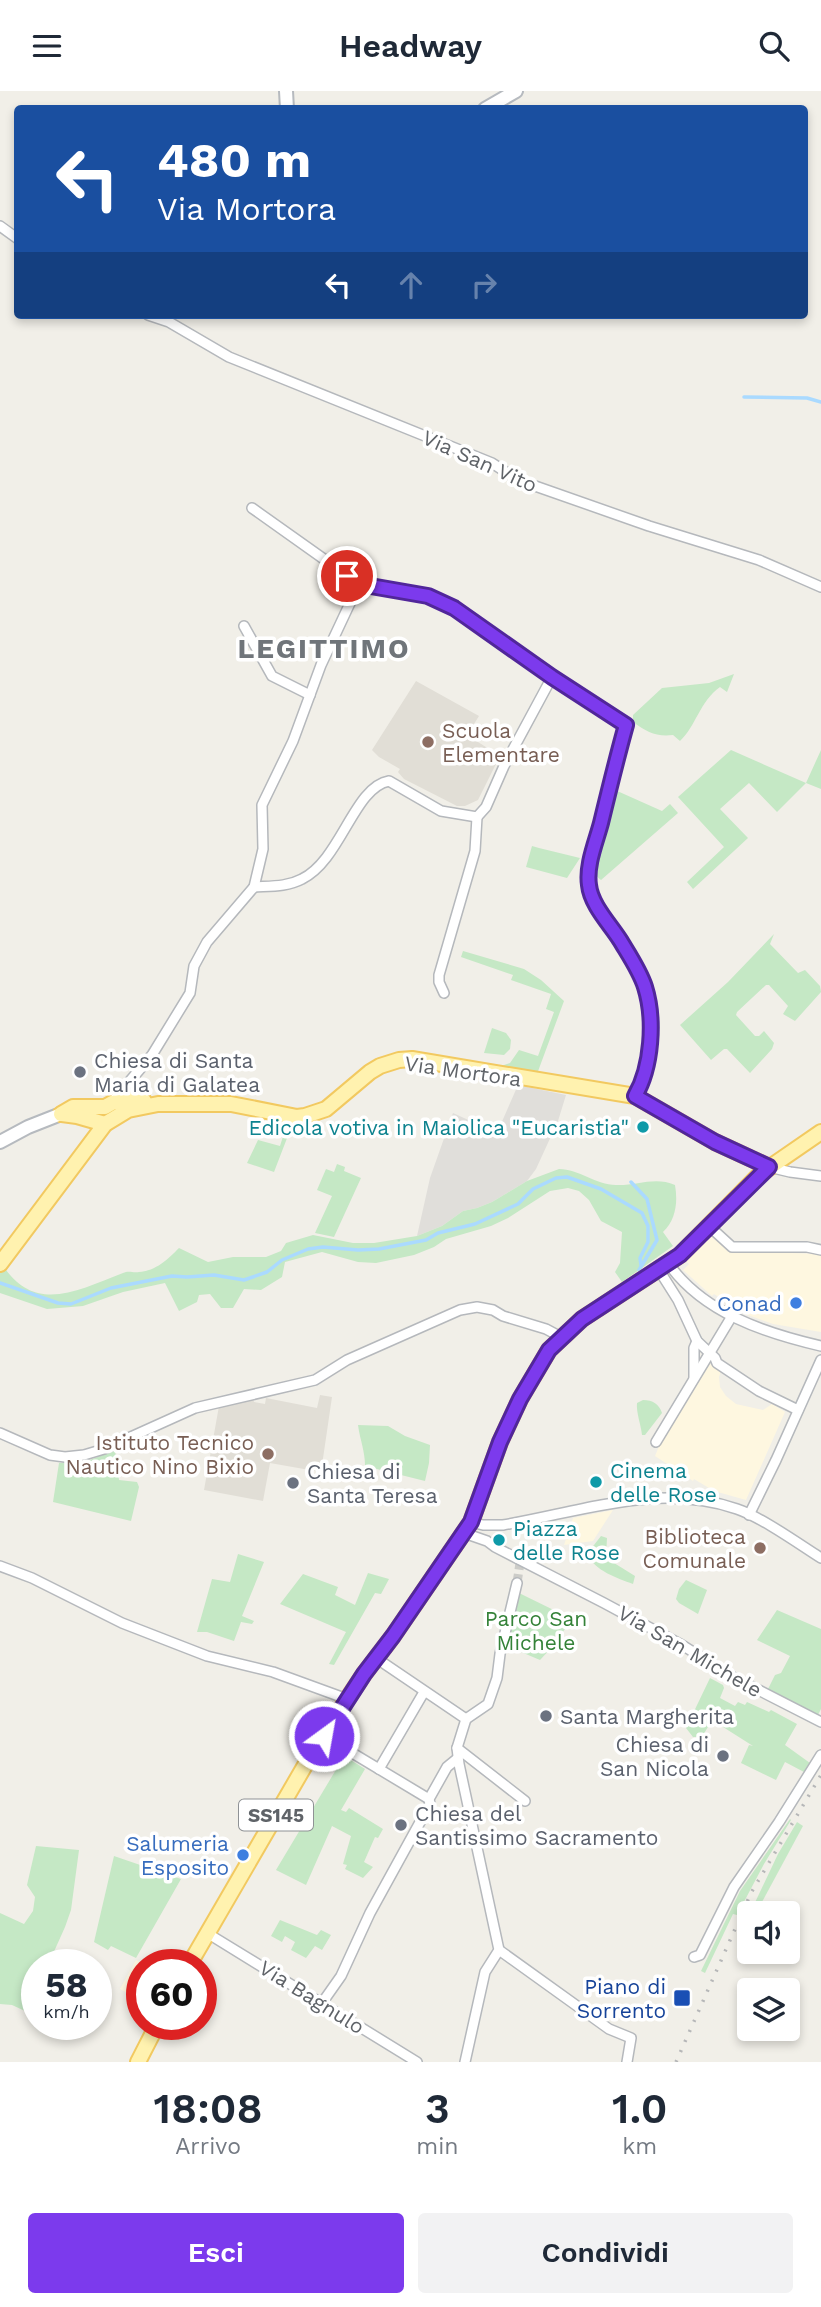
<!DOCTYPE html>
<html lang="it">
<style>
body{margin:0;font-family:"Work Sans",sans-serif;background:#f2f2f3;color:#1f2937;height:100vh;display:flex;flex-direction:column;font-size:26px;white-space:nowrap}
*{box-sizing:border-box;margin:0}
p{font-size:23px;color:#747a83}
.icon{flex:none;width:38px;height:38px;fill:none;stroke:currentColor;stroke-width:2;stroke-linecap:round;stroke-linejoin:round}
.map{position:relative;height:1971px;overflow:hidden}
.drawer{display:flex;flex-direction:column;background:#fff;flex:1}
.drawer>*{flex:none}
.hud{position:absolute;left:14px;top:14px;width:794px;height:214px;border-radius:7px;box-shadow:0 4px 10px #0003;background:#1a4fa0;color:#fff;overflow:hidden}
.buttons{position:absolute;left:737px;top:1810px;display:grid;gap:14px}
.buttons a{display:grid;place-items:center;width:63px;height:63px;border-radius:7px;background:#fff;box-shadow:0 4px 10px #0003;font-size:35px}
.speed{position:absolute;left:21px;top:1858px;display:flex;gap:14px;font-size:35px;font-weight:700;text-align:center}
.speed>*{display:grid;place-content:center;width:91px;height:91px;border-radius:50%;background:#fff;box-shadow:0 4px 10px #0003;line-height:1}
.speed small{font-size:18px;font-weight:400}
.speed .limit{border:10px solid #d22;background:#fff;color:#111}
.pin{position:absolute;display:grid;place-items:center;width:60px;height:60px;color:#fff;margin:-30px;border:4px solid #fff;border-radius:50%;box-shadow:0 2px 7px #0007}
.me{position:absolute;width:77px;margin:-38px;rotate:32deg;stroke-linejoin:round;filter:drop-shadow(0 0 5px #0008)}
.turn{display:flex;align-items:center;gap:24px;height:147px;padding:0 28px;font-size:32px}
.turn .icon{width:91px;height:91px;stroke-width:2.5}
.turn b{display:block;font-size:49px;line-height:60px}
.lanes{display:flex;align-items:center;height:66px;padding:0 28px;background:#0003;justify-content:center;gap:35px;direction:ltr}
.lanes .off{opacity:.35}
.eta{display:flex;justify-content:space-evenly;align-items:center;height:119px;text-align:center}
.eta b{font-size:42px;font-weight:600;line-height:49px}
.cta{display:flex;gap:14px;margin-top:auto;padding:14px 28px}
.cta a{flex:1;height:80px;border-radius:7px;background:#7c3aed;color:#fff;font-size:28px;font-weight:600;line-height:80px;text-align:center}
.cta a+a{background:#f2f2f3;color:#1f2937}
header{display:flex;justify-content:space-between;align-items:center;height:91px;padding:0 28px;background:#fff;font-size:32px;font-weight:600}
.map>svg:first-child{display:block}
.commercial{fill:#fef7e0}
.industrial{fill:#e0deda}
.education{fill:#e1ded6}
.green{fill:#c5e8c5}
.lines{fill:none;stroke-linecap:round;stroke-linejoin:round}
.stream{stroke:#aadaff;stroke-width:3.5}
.street-tunnel{stroke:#ccccc8;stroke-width:9;stroke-dasharray:9 4.5;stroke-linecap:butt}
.street-casing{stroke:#b5b8bc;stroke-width:12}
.secondary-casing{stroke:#b6babf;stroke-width:16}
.primary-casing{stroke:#f2c960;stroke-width:18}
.street{stroke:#fff;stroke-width:9}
.secondary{stroke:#fff;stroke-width:12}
.primary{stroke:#fff2af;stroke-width:14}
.rail{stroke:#b6b7b8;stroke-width:3.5;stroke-dasharray:2 9;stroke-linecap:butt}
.route-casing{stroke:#51269a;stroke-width:18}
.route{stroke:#7c3aed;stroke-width:12}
.education-dot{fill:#8d6e63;stroke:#fff;stroke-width:2.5}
.worship-dot{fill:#6b7280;stroke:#fff;stroke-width:2.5}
.culture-dot{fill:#0f9aa8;stroke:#fff;stroke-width:2.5}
.shop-dot{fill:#3f7fe0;stroke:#fff;stroke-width:2.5}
.transit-dot{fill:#1a4fb4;stroke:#fff;stroke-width:2.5}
.labels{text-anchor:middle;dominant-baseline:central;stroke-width:7;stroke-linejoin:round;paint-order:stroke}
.shield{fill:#fff;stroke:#8f9295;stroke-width:2}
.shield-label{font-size:19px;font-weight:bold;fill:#5f6368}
.street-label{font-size:21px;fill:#5f6368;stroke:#fff}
.education-label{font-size:21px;fill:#785e54;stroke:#fff;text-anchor:end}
.worship-label{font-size:21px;fill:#5b616d;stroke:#fff;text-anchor:start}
.culture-label{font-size:21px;fill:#0d838f;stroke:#fff;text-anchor:start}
.shop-label{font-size:21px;fill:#366cbe;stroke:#fff;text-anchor:end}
.park-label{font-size:21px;fill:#348238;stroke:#fff}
.transit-label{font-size:21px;fill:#164399;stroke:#fff;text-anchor:end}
.district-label{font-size:28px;font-weight:bold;letter-spacing:2px;fill:#70757a;stroke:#fff}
</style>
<header><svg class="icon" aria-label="menu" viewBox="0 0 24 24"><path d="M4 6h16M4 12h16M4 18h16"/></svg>Headway<svg class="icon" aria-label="search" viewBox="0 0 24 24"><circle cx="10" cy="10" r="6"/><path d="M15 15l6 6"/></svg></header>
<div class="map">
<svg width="821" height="1971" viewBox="0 0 821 1971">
<rect width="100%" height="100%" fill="#f1efe8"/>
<g class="commercial">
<path d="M711,1140L731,1160L821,1163V1241L773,1233L748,1224L714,1203L712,1205L683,1179L689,1173L684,1168Z"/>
<path d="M710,1273L721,1280L719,1286L720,1296L726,1305L736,1313L763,1319L772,1313L785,1321L746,1409L714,1400L694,1388L693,1390L655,1365L662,1348Z"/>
<path d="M613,1419L593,1450L564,1454L573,1427Z"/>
<path d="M136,1869L146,1874H142V1910L120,1898Z"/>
</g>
<path class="industrial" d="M518,994L566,1004L558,1030L536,1078L527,1090L492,1111L477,1117L463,1120L442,1135L417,1145L430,1087L453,1022L497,1042Z"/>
<g class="education">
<path d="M416,590L479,625L467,644L500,665L478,709L465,715H457L404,688L398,681L400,678L379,666L372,659Z"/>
<path d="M320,1304L332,1306L321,1381L270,1372L263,1410L204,1399L219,1315L253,1307L254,1311L265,1313L266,1307L317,1317Z"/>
</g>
<g class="green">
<path d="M734,583L727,601L720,596C700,610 696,635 680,650L673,644C656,646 647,641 633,631V624L662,597L709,592Z"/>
<path d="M731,659L806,692L821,659V698L806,692L777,721L749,692L720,718L748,747L693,798L687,791L724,756L678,706Z"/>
<path d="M614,693L615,699L662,720L670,713L678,722L601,789L596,785L598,760Z"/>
<path d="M532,755L539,757L580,767L567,787L526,776Z"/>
<path d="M774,843L770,853L798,882L805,879L820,895L821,901L795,930L783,923L788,915L769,894H766L737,921L736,924L755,945H759L764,940L774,952L772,958L750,982L727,958H724L711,969L680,934L728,891Z"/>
<path d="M463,860L524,878L541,889L564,910L537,983L498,976L510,972L519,959L538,965L554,921L546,918L551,903L511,889L513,884L461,866Z"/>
<path d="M492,937L506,942L511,949L510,958L504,964L484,962Z"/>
<path d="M285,1039L289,1042L274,1081L247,1072L258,1049L280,1055Z"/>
<path d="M337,1073L345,1076L344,1080L361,1087L334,1146L315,1142L332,1105L317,1099L326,1078L334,1081Z"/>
<path d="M559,1078C579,1078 596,1094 616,1094C636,1095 655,1085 675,1094C678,1111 676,1129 663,1141L673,1155L622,1191L615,1181L620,1172L622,1141L601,1130L589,1109L579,1100L568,1097L550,1100L508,1127L491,1135L446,1148L434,1156L414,1164L376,1172L358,1171L322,1161L285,1171L282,1186L261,1199L244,1198L233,1217H221L210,1203L199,1204L197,1211L179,1220L165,1192L123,1201L83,1215L47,1218L0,1202V1170C33,1225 76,1200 123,1182C129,1179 132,1182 139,1181C156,1180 168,1168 179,1157L208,1171L233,1166H266L281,1160L286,1152L313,1144L353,1152H374L417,1145L442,1135L463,1120L477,1117L492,1111L527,1090Z"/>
<path d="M643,1309C653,1309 659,1313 662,1322L645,1344H642C641,1334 636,1321 637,1312Z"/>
<path d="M358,1334L388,1335L405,1345L430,1354L429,1372L425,1390L365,1375C365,1360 360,1349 358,1334Z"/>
<path d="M115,1359L119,1389L137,1391L139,1396L131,1430L53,1411L59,1372L85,1371Z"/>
<path d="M601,1445L607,1447L606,1467L635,1485L633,1493C617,1487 595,1480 587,1463Z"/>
<path d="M238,1463L264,1471L242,1525L254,1530L252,1533L241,1531L234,1550L207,1541H197L212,1488L230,1491Z"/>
<path d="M368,1482L389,1488L381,1503L375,1502L334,1574L329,1573L346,1541L280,1513L303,1483L338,1496L335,1504L355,1514Z"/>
<path d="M686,1489L707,1499L698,1523L679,1512L676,1508L679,1498Z"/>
<path d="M519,1502L572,1528L553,1555L540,1569L507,1555Z"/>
<path d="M777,1519L821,1538V1618L817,1626L766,1602L775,1584L781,1582L790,1565L757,1549Z"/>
<path d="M710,1587L723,1594L724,1597L720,1607L735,1615L738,1611L745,1614L747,1611L769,1621L771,1619L797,1633L785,1654L810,1672L804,1681L785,1671L776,1689L741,1672L749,1654L753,1655L712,1629L702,1646H693L686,1637Z"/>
<path d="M346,1666L365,1678L341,1719L346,1721L349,1717L383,1738L378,1747L375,1746L364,1771L373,1776L363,1787L345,1778L347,1774L343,1773L351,1745L332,1735L306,1794L276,1779L337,1677L339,1678Z"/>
<path d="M790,1728L791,1729L764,1773L737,1824L733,1823L705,1882L701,1880L740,1800Z"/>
<path d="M797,1731L803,1735L756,1822H750L778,1763Z"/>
<path d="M36,1755L79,1759L71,1819L65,1836L48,1874H37V1897L25,1920L12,1914L0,1913V1822L24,1833L33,1820L35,1806L27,1794Z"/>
<path d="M114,1765L181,1788L136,1867L111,1855L108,1859L94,1851Z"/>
<path d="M280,1829L317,1844L321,1839L331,1844L322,1859L315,1855L306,1867L291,1859L295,1851L285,1845L282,1851L271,1845Z"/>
</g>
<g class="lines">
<g class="stream">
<path d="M744,306L807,307L821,311"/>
<path d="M631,1091L647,1108L657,1149L639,1179"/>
<path d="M0,1192L58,1212L71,1213L111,1197L172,1185L187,1186L214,1184L244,1189L267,1181L282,1169L308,1158L323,1156L358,1159L379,1158L426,1149L438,1142L475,1133L518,1113L533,1098L556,1087L567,1086L601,1098L642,1122L648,1135V1151L640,1167L641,1174"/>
</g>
<path class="street-tunnel" d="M517,1492L520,1472"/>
<g class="street-casing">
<g id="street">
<path d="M0,135L18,148"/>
<path d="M148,224L169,231L229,266L492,372L518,389L649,435L759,469L821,496"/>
<path d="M252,417L359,493L428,504L455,517L552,586L627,634C617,666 609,699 601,732C596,751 586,774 589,794C591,814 610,832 620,849C629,864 640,880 645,896C655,929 652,976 635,1005"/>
<path d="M244,535L272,585L310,604"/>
<path d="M254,796C271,795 287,796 302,788C341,769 354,696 389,690L441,720L477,726L486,716L504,675L552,586"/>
<path d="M444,902L439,891V884L475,760L477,726"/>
<path d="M112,1011L152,964L190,902L194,875L207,851L254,796L263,758L262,714L293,650L321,574L359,493"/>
<path d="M769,1076L790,1081L821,1085"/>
<path d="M709,1135L732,1156H807L821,1159"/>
<path d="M668,1172C703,1222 765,1242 821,1255"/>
<path d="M659,1179L678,1209L697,1250L715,1267L717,1272L759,1300L798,1319"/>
<path d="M694,1286V1257L697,1250"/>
<path d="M0,1342L50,1364L65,1366L84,1364L104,1358L195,1317L315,1289L347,1269L460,1219L477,1216L493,1219L503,1225L546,1238L561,1246"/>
<path d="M656,1351L732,1225"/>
<path d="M749,1424L776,1369L821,1269"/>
<path d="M471,1431L483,1434H503C581,1421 658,1391 737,1418C761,1426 799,1453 821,1467"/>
<path d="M464,1442L487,1450L495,1456L604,1512L682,1554L733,1586L821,1631"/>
<path d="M0,1475L32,1487L122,1532L207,1565L273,1581L347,1608"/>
<path d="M376,1567L466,1628L457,1657L459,1673L499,1859L485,1881L465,1971"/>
<path d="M466,1628L488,1613L497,1587L500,1563L517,1492"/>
<path d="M324,1645L429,1708"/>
<path d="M457,1657L525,1710"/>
<path d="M379,1678L424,1601"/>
<path d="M207,1842L417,1971"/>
<path d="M499,1859L609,1938L631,1947L627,1971"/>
<path d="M694,1866L700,1864L734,1796L779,1731L821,1664"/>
<path d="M322,1912L341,1885L370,1822L430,1713L429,1708L447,1676L458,1667"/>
</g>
</g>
<g class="secondary-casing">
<g id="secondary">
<path d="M286,0L287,18"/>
<path d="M485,18L516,0"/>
<path d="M0,1051L28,1036L61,1023"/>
</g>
</g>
<g class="primary-casing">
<g id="primary">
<path d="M61,1023L73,1016H105L112,1012L126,1009L144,1010"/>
<path d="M62,1023L77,1025L105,1033"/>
<path d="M0,1173L105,1033L128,1019L158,1013H231L297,1026L305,1025L326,1018L370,981L380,975L399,969L412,968L635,1005L715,1051L769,1076"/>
<path d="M189,1874L318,1652L364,1583L393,1545L471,1431L500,1351L520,1308L549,1259L582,1228L680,1164L760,1083L821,1041"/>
<path d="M138,1971L157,1934"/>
</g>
</g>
<use href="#street" class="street"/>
<use href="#secondary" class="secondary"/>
<use href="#primary" class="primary"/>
<path class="rail" d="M676,1971L751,1802L821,1684"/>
</g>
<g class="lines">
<g class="route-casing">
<path id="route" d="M324,1645L364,1583L393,1545L471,1431L500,1351L520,1308L549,1259L582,1228L680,1164L769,1076L715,1051L635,1005C652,976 655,928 645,896C640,880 629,864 620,849C610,833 591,814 589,794C586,774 596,751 601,732C609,699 617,666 626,634L552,586L454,517L428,505L359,493L347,485"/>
</g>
<use href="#route" class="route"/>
</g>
<g class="education-dot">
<circle cx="428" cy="651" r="7"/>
<circle cx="268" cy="1363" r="7"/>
<circle cx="760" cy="1457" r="7"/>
</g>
<g class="worship-dot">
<circle cx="80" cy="981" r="7"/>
<circle cx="293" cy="1392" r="7"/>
<circle cx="546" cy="1625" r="7"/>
<circle cx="723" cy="1665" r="7"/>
<circle cx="401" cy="1734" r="7"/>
</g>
<g class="culture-dot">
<circle cx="643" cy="1036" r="7"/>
<circle cx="596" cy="1391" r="7"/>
<circle cx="499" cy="1449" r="7"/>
</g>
<g class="shop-dot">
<circle cx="796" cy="1212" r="7"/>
<circle cx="243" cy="1764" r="7"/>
</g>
<rect class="transit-dot" x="673" y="1898" width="18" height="18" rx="3.5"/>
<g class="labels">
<rect class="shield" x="239" y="1708.5" width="74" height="31" rx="5"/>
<g class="shield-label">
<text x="276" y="1724">SS145</text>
</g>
<g class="street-label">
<text transform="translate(480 370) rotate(24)">Via San Vito</text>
<text transform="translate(463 980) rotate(8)">Via Mortora</text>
<text transform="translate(690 1560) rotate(30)">Via San Michele</text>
<text transform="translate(312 1906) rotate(32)">Via Bagnulo</text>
</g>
<g class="education-label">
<text x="442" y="639" text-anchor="start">Scuola<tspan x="442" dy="24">Elementare</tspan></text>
<text x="254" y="1351">Istituto Tecnico<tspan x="254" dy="24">Nautico Nino Bixio</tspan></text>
<text x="746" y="1445">Biblioteca<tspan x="746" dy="24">Comunale</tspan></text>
</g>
<g class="worship-label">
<text x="94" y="969">Chiesa di Santa<tspan x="94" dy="24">Maria di Galatea</tspan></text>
<text x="307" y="1380">Chiesa di<tspan x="307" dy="24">Santa Teresa</tspan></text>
<text x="560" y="1625">Santa Margherita</text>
<text x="709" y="1653" text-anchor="end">Chiesa di<tspan x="709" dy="24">San Nicola</tspan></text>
<text x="415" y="1722">Chiesa del<tspan x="415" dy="24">Santissimo Sacramento</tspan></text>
</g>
<g class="culture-label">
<text x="629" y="1036" text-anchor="end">Edicola votiva in Maiolica "Eucaristia"</text>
<text x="610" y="1379">Cinema<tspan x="610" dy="24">delle Rose</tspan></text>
<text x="513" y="1437">Piazza<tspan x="513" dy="24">delle Rose</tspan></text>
</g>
<g class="shop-label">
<text x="782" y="1212">Conad</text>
<text x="229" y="1752">Salumeria<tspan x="229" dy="24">Esposito</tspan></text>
</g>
<g class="park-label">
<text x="536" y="1527">Parco San<tspan x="536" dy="24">Michele</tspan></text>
</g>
<g class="transit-label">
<text x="666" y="1895">Piano di<tspan x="666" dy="24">Sorrento</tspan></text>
</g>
<g class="district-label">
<text x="324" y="557">LEGITTIMO</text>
</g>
</g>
</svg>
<div class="buttons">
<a><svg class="icon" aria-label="sound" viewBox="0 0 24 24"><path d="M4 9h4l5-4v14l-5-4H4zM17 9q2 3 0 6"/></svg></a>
<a><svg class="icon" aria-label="layers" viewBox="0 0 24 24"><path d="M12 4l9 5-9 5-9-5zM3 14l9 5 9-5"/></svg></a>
</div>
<div class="speed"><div>58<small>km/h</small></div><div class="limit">60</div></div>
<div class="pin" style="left:347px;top:485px;background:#d93025"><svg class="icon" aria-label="arrive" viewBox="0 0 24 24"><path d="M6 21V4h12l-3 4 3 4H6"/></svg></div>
<svg class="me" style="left:324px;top:1645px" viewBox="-20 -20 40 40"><circle r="17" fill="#7c3aed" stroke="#fff" stroke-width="3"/><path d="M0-11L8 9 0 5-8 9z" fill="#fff"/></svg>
<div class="hud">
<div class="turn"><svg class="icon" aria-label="left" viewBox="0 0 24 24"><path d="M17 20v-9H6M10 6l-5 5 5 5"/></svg><div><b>480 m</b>Via Mortora</div></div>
<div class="lanes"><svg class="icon" aria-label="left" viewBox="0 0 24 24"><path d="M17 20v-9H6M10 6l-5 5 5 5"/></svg><svg class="icon off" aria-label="ahead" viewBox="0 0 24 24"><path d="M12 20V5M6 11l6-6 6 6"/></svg><svg class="icon off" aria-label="right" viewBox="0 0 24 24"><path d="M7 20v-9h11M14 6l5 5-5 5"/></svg></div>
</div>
</div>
<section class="drawer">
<div class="eta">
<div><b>18:08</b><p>Arrivo</p></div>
<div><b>3</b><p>min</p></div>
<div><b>1.0</b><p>km</p></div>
</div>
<div class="cta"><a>Esci</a><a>Condividi</a></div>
</section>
